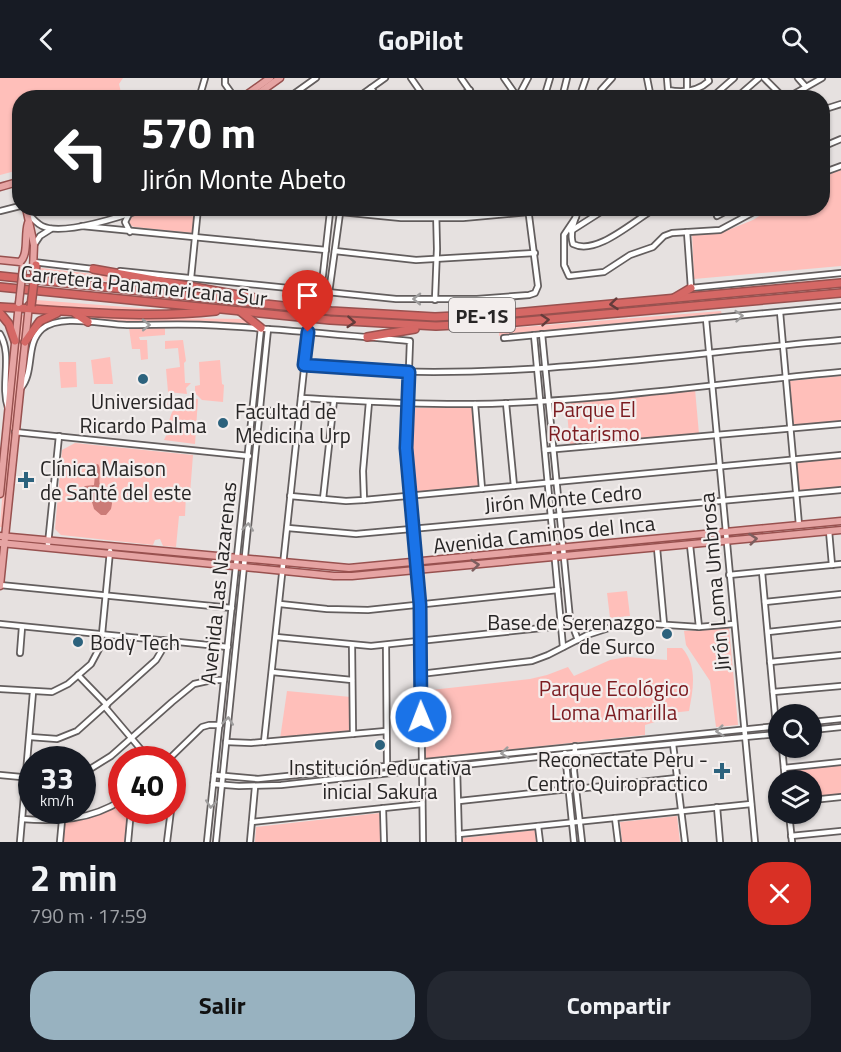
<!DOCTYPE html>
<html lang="es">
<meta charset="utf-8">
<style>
body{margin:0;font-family:"Titillium Web",sans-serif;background:#242831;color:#f1f3f6;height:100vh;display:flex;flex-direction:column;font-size:22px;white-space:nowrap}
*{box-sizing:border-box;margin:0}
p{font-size:20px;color:#9ea1a6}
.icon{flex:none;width:33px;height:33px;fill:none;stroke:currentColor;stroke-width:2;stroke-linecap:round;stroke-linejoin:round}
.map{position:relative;height:764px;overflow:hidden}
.details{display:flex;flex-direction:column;background:#171b24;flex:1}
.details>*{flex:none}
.banner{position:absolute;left:12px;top:12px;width:818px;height:126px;border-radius:24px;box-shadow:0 2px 4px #0004;background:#202124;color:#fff;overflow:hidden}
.buttons{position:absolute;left:768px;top:626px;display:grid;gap:12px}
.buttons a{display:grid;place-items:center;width:54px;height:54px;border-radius:50%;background:#171b24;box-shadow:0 2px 4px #0004;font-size:30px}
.speed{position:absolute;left:18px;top:668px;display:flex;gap:12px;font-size:30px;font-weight:700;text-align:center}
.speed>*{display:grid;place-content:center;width:78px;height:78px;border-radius:50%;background:#171b24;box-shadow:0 2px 4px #0004;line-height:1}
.speed small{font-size:15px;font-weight:400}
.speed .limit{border:9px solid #d22;background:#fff;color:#111}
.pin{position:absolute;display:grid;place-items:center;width:51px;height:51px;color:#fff;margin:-62px -26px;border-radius:50% 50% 50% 0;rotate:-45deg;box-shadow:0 0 6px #0007}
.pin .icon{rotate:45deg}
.me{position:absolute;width:66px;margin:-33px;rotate:359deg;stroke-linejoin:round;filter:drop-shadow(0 0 4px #0008)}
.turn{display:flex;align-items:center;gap:21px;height:126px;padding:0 30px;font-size:27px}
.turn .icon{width:78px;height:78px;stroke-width:2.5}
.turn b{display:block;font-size:42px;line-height:51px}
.round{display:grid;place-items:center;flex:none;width:63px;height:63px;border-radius:24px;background:#242831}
.headline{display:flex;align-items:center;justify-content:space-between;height:102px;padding:0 30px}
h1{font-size:36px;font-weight:700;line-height:45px}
.action{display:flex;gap:12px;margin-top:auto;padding:12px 30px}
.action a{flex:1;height:69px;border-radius:24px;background:#98b2c0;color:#111;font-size:24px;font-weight:700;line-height:69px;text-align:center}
.action a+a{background:#242831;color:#f1f3f6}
header{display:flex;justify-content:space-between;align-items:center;height:78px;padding:0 30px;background:#171b24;font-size:27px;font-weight:700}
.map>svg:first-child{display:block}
.green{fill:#ffbfba}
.water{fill:#cb7b77}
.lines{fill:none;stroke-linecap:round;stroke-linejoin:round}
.minor-casing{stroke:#635e5e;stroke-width:8}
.major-casing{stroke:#98514f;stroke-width:9}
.highway-casing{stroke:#98514f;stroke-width:10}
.minor{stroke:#fff;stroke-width:4.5}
.major{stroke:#e6a4a3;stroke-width:6}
.highway{stroke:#d56865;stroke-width:7}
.major-bridge-casing{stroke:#98514f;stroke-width:9;stroke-linecap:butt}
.highway-bridge-casing{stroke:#98514f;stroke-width:10;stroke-linecap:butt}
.major-bridge{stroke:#e6a4a3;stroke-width:6}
.highway-bridge{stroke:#d56865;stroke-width:7}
.oneway{stroke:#9e9d9d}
.oneway2{stroke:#643c3b}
.oneway3{stroke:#7d5e5e}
.route-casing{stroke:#114b97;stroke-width:15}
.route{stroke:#1a73e8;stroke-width:10}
.poi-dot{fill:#2c627d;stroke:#f3eeed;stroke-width:2}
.labels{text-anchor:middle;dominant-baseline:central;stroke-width:4.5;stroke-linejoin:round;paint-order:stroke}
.shield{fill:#f3eeed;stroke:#646161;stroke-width:1.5}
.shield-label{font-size:20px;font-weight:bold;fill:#272525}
.street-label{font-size:21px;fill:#272525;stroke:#f3eeed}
.poi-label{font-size:21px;fill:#272525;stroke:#f3eeed;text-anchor:start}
.park-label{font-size:21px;fill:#7b1b20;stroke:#f3eeed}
</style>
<header><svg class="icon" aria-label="back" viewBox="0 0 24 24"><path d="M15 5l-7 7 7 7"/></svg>GoPilot<svg class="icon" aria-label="search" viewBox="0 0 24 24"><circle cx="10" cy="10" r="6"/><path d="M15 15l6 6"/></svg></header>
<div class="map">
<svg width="841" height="764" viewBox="0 0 841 764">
<rect width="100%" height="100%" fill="#e6e1e0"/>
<g class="green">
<path d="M0,0H123L119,6L122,19L20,20L19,92L0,97Z"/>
<path d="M841,92V188L694,201L692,155L723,154L753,142L770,131L822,130V99Z"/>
<path d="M155,131H195L192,155L134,149L130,147L129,141L131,137Z"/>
<path d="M41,190L137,201L133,207L44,195V193L40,192Z"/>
<path d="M36,222L177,233L175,235L35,228Z"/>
<path d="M721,233L722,237L499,258V251Z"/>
<path d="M21,237H25L3,449H0L4,395Z"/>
<path d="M86,239L243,241L248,244L246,247L94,243Z"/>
<path d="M129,250H165V257L139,259L140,262H147L148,281L141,282L140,271H132Z"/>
<path d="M183,262L186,283L184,285L185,305H191L186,310L187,316L168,314L166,291L180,289L178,270L165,271V263Z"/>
<path d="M110,279L113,306H94L91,282Z"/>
<path d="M220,282L222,306L224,307L223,324L202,322L195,315V308L200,307L199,284Z"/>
<path d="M59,284H76L77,309L61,310Z"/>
<path d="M841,298V343L792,347L788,303Z"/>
<path d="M695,311L699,356L570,368L566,322Z"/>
<path d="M172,319L198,321L195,366L164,362C171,350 166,344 174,331H163Z"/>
<path d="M473,329L479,408L412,415L409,330Z"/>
<path d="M75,365L193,377L190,416H186L185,438H179L176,469L163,468L160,461L155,462L153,467L61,457L55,451L62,372Z"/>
<path d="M841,380V410L798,414L795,384Z"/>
<path d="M627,513L630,538L610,540L607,515Z"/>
<path d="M729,550L738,647L716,649L710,603L686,567L684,553Z"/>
<path d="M667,570H682C698,588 693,612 689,633L661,636L655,644L645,647V657L423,681L422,613L530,601L547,597L568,589L574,598L610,582L627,579L667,582Z"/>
<path d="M287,613L351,619V655L280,661Z"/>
<path d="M735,655L732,658L577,672L579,670Z"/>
<path d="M841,686V717L812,721V702H788L787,693Z"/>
<path d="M121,724L122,732L128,733L124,764H62L65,745L87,741Z"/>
<path d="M380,735L381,764H255L256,749Z"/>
<path d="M677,738L680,764H622L620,744Z"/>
<path d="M535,752L536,764H463V760Z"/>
</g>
<path class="water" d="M98,386C102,392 98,400 100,407C112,414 114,417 111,431L106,437H101L94,431L92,424L88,422L82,411L85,408L94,407L95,397L89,393L93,388Z"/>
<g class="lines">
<g class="minor-casing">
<g id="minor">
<path d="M225,0V6L235,20"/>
<path d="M411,0L425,20"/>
<path d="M461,0L475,20"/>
<path d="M504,0L518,20"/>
<path d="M647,0L651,20"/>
<path d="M667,0L668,12C683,15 697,14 709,3L708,0"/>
<path d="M687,0V14"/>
<path d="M764,0L784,20"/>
<path d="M798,0L806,9"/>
<path d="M371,10L378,20"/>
<path d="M200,17L205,0"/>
<path d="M518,19L528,0"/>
<path d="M288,20L316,0"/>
<path d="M357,20L385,0"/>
<path d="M458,20L470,12"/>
<path d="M544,20L550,0"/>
<path d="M562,20L567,0"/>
<path d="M579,20L586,0"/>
<path d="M599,20L601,12L612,0"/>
<path d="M711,20L734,0"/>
<path d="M736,20L759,0"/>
<path d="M787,20L822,0"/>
<path d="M822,32L841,26"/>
<path d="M822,69L841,61"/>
<path d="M822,95L841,88"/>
<path d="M300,130L401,140H463L529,134"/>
<path d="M579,130C575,142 569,154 573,166C597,178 634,142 656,130"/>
<path d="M0,133L20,128"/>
<path d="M28,135C32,140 36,145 42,148C63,158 123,138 146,130"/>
<path d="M129,136L125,144L130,154"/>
<path d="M717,138L732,130"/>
<path d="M576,139L564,157V187L569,198L604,194L630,177L653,169L664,158L672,155L720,152L761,130"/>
<path d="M82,148L326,172"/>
<path d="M571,153L607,130"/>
<path d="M687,154L691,210L841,195"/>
<path d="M34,167L40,158L51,151"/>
<path d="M335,173L416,182L535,175"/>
<path d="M33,184L93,191"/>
<path d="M120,193L396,221H477L529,217L535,215L538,208L528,130"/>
<path d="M191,200L198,130"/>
<path d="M321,214L330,134"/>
<path d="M329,215L340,135"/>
<path d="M435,222L437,171L436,130"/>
<path d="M780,234L799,447"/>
<path d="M706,241L755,764"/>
<path d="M0,256C13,278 0,306 8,330"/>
<path d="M542,256L570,541L578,562"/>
<path d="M534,257L563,569"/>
<path d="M504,260L841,228"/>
<path d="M304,287C483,308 663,277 841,262"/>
<path d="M21,310C35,293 25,266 42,251C61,235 104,247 127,247C153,247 179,246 205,247C273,250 342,257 410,263L406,370L420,527L423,764"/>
<path d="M301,320C358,323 416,327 474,326C596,324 719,305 841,294"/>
<path d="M506,325L514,408"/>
<path d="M475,326L482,411"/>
<path d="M260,332L299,335"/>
<path d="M15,354L249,378"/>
<path d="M545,372L841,346"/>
<path d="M290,418L346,423L364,422L841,377"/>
<path d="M323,421L334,322"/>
<path d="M364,422L363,393L369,324"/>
<path d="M288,450L356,456L841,412"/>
<path d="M829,453L832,487"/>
<path d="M48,466L59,358"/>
<path d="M690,467L699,549"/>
<path d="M657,470L664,546"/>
<path d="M762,494L776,648"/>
<path d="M729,497L841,486"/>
<path d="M0,507L232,530"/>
<path d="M765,524L841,516"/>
<path d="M280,526L327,531L368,532L558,512"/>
<path d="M0,546L228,569"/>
<path d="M768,554L841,546"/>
<path d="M276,559L371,568L561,548"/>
<path d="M352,567L353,656"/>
<path d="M386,567L387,687"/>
<path d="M20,575L22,549"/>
<path d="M770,584L841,577"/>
<path d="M272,594L352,602"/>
<path d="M420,596L532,583L548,577L587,557L618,547L638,545L699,549L734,546"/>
<path d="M78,597L107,627"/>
<path d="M0,611L52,614L68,606L91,586L99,571L102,556L110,473"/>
<path d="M773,614L841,608"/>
<path d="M105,629L149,681"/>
<path d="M812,644L841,641"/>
<path d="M812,652L841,649"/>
<path d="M30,659L57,661L77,653L156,582L162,572L164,562"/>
<path d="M226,664L251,665L386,653"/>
<path d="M264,664L308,254"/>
<path d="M673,666L685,764"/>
<path d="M575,668L574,693L582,764"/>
<path d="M782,669L785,702"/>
<path d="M565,675L574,764"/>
<path d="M169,681L202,649L209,647H220"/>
<path d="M457,688L459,764"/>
<path d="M784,690L841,684"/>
<path d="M82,696L111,678L172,624L194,606L212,602H224"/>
<path d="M0,697L32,700"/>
<path d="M214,697L258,701L778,648"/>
<path d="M213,706L239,708L281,707L574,675L778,656"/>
<path d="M576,711L677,700"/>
<path d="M812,722L841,719"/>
<path d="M459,723L569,711"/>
<path d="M717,729L720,764"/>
<path d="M383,730L384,764"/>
<path d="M789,735L792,764"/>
<path d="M615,740L618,764"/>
<path d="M22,741C57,744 91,742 122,722"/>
<path d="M252,744L422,726"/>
<path d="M538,748L540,764"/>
<path d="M459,756L751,726"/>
<path d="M791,758L841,753"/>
<path d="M20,764L33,614"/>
<path d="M60,764L62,742"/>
<path d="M128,764L131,732"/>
<path d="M167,764L171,732"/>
<path d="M207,764L261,250"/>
<path d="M216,764L268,251"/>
<path d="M250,764L255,709"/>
</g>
</g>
<g class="major-casing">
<g id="major">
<path d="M242,20L270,0"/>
<path d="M252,20L280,0"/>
<path d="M19,108H20"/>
<path d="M0,109L14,105L20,100"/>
<path d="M26,130L34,167L33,191"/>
<path d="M0,182L20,184"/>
<path d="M20,184C29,176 24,157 28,145"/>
<path d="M0,416L19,225"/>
<path d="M0,458L349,490L841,443"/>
<path d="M0,465L334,498H352L841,452"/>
<path d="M0,508L29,227"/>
</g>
</g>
<g class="highway-casing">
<g id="highway">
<path d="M93,191L261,221"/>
<path d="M0,198L331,233L435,239L514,235L841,205"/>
<path d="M0,209L330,242L436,248L516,244L841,215"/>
<path d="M674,220L691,210"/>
<path d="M0,229C72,233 144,241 216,233"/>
<path d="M240,233L261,250"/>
<path d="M0,235L9,246L15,263"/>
<path d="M75,235L88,244"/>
<path d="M367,259L415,251"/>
<path d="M25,264L40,243L57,235"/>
</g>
</g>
<use href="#minor" class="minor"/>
<use href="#major" class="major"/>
<use href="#highway" class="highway"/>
<g class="major-bridge-casing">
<path id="major-bridge" d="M19,225L23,189"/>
</g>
<g class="highway-bridge-casing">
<path id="highway-bridge" d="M31,228L36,187"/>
</g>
<use href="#major-bridge" class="major-bridge"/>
<use href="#highway-bridge" class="highway-bridge"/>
</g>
<defs><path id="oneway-chevron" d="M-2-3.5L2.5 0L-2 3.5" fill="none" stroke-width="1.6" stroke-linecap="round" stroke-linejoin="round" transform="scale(1.5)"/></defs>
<g class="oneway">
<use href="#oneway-chevron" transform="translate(417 221) rotate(-179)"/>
<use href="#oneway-chevron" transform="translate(739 238) rotate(-5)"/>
<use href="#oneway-chevron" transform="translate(146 247) rotate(-1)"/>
<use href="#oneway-chevron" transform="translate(248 449) rotate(-84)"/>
<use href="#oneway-chevron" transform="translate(228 643) rotate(-84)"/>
<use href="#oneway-chevron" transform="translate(720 653) rotate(174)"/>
<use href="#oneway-chevron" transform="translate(505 675) rotate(174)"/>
<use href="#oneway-chevron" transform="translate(211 726) rotate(96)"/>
</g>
<g class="oneway2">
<use href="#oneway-chevron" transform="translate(614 226) rotate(174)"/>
<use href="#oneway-chevron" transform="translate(545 242) rotate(-5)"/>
<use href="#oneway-chevron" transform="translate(351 244) rotate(4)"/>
</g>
<g class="oneway3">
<use href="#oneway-chevron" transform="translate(753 461) rotate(-6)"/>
<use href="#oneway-chevron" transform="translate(475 487) rotate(-6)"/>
</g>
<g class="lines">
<g class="route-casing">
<path id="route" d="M308,254L304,287L409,294L406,370L420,527L421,639"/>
</g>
<use href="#route" class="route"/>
</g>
<g class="poi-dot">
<circle cx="143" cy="301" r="6"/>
<circle cx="223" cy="345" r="6"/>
<path d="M23 393h6v6h6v6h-6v6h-6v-6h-6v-6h6z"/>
<circle cx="667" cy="556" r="6"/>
<circle cx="78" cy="564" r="6"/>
<circle cx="380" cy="667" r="6"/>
<path d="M719 684h6v6h6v6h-6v6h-6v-6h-6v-6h6z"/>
</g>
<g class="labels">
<rect class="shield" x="449" y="220" width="66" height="34" rx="4.5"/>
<g class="shield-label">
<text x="482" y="237">PE-1S</text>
</g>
<g class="street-label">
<text transform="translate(144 207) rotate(6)">Carretera Panamericana Sur</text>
<text transform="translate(563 420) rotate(-5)">Jirón Monte Cedro</text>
<text transform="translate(544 456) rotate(-6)">Avenida Caminos del Inca</text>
<text transform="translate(714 504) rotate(-95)">Jirón Loma Umbrosa</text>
<text transform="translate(218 505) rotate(-84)">Avenida Las Nazarenas</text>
</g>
<g class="poi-label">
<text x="143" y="323" text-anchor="middle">Universidad<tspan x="143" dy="24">Ricardo Palma</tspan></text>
<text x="235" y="333">Facultad de<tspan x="235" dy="24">Medicina Urp</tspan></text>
<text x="40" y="390">Clínica Maison<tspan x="40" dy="24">de Santé del este</tspan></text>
<text x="655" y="544" text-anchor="end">Base de Serenazgo<tspan x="655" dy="24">de Surco</tspan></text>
<text x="90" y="564">Body Tech</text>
<text x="708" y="681" text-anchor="end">Reconectate Peru -<tspan x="708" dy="24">Centro Quiropractico</tspan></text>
<text x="380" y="689" text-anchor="middle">Institución educativa<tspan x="380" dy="24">inicial Sakura</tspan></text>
</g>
<g class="park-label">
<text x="594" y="331">Parque El<tspan x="594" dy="24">Rotarismo</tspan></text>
<text x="614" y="610">Parque Ecológico<tspan x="614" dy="24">Loma Amarilla</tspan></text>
</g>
</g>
</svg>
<div class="buttons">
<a><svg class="icon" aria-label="search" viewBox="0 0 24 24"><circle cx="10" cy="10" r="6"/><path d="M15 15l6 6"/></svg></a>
<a><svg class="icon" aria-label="layers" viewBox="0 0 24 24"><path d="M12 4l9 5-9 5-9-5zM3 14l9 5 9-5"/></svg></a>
</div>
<div class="speed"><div>33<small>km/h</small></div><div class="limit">40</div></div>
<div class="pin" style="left:308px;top:254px;background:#d93025"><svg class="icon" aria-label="arrive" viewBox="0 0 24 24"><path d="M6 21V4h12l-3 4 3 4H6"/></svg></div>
<svg class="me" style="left:421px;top:639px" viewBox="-20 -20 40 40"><circle r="17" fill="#1a73e8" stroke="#fff" stroke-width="3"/><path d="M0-11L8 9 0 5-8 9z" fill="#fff"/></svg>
<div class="banner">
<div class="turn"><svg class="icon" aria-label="left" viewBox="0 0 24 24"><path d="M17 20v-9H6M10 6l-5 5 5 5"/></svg><div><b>570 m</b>Jirón Monte Abeto</div></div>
</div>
</div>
<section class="details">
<div class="headline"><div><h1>2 min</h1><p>790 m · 17:59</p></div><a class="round" style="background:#d93025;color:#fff"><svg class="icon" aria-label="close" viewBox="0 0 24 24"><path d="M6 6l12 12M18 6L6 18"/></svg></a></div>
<div class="action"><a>Salir</a><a>Compartir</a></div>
</section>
